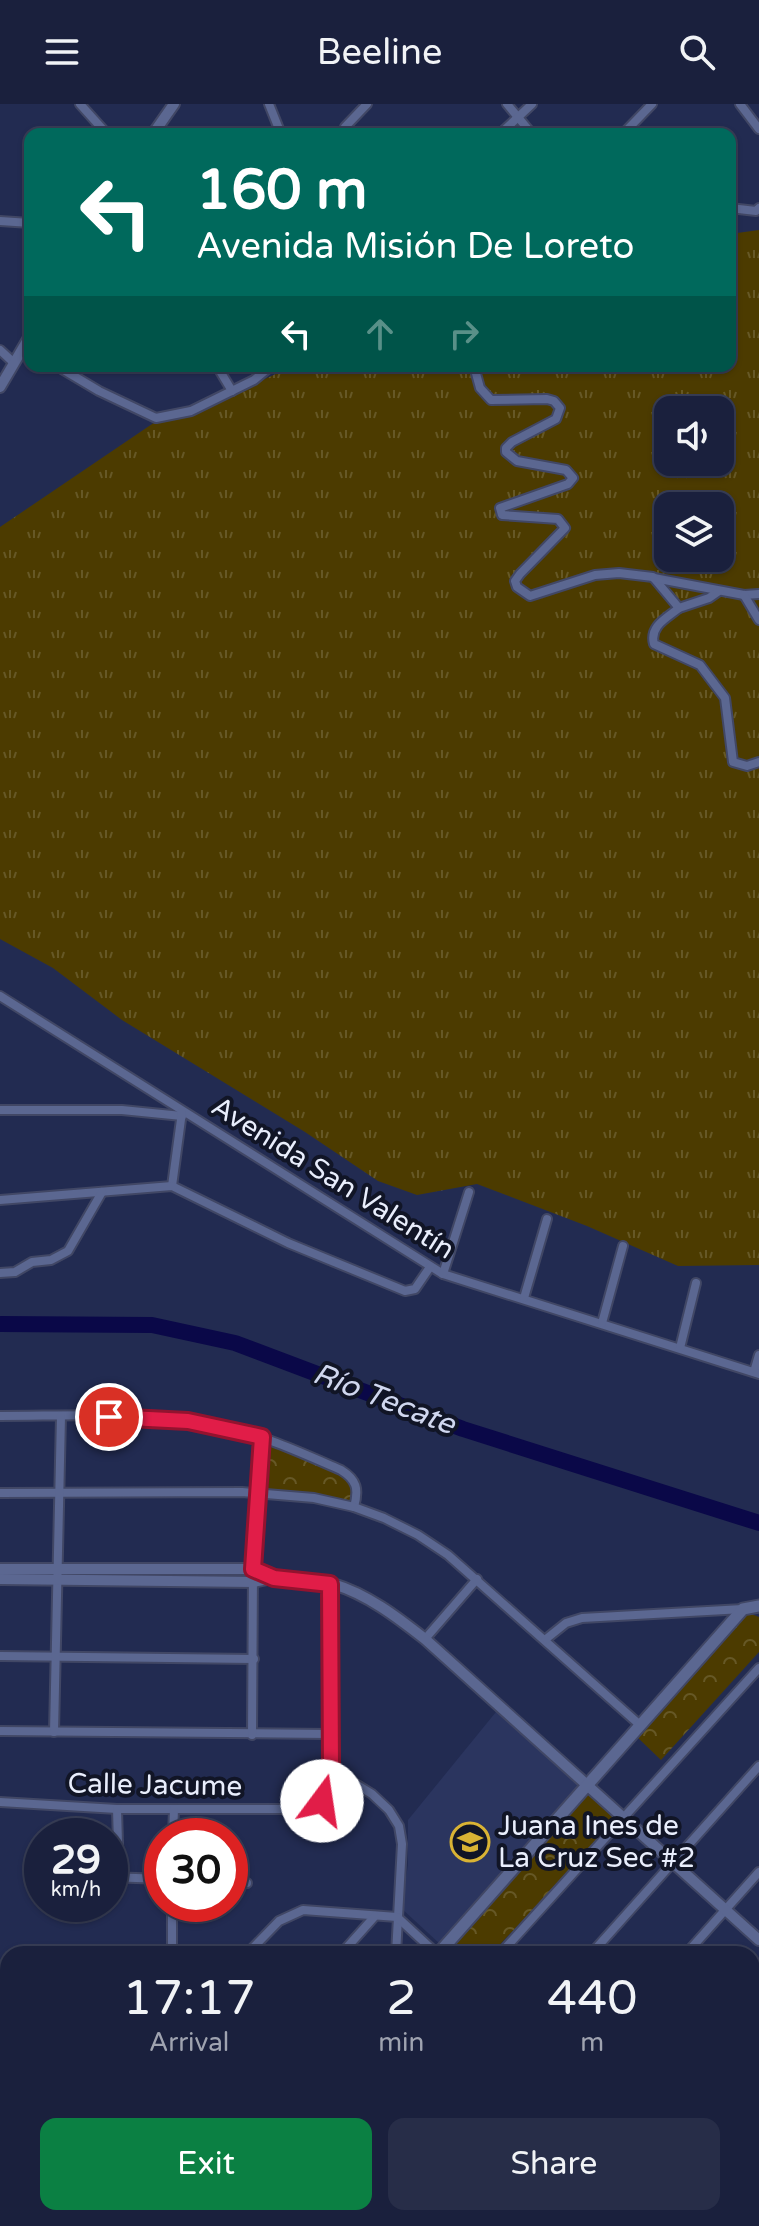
<!DOCTYPE html>
<meta charset="utf-8">
<style>
body{margin:0;font-family:"Varela Round",sans-serif;background:#272d48;color:#f1f3f6;height:100vh;display:flex;flex-direction:column;font-size:30px;white-space:nowrap}
*{box-sizing:border-box;margin:0}
p{font-size:26px;color:#9fa3b0}
.icon{flex:none;width:44px;height:44px;fill:none;stroke:currentColor;stroke-width:2;stroke-linecap:round;stroke-linejoin:round}
.map{position:relative;flex:1;overflow:hidden}
.panel{position:absolute;left:0px;top:1842px;width:760px;height:280px;display:flex;flex-direction:column;background:#1a203d;border-radius:24px 24px 0 0;box-shadow:0 2px 6px #0004,0 0 0 2px #383e57}
.panel>*{flex:none}
.hud{position:absolute;left:24px;top:24px;width:712px;height:244px;border-radius:16px;box-shadow:0 2px 6px #0004,0 0 0 2px #383e57;background:#00695c;color:#fff;overflow:hidden}
.controls{position:absolute;left:654px;top:292px;display:grid;gap:16px}
.controls a{display:grid;place-items:center;width:80px;height:80px;border-radius:16px;background:#1a203d;box-shadow:0 2px 6px #0004,0 0 0 2px #383e57;font-size:40px}
.speed{position:absolute;left:24px;top:1714px;display:flex;gap:16px;font-size:40px;font-weight:700;text-align:center}
.speed>*{display:grid;place-content:center;width:104px;height:104px;border-radius:50%;background:#1a203d;box-shadow:0 2px 6px #0004,0 0 0 2px #383e57;line-height:1}
.speed small{font-size:20px;font-weight:400}
.speed .limit{border:12px solid #d22;background:#fff;color:#111}
.pin{position:absolute;display:grid;place-items:center;width:68px;height:68px;color:#fff;margin:-34px;border:4px solid #fff;border-radius:50%;box-shadow:0 2px 8px #0007}
.me{position:absolute;width:88px;margin:-44px;rotate:14deg;stroke-linejoin:round;filter:drop-shadow(0 0 6px #0008)}
.turn{display:flex;align-items:center;gap:28px;height:168px;padding:0 40px;font-size:36px}
.turn .icon{width:104px;height:104px;stroke-width:2.5}
.turn b{display:block;font-size:56px;line-height:68px}
.lanes{display:flex;align-items:center;height:76px;padding:0 40px;background:#0003;justify-content:center;gap:40px;direction:ltr}
.lanes .off{opacity:.35}
.eta{display:flex;justify-content:space-evenly;align-items:center;height:136px;text-align:center}
.eta b{font-size:48px;font-weight:600;line-height:56px}
.primary-button{display:flex;gap:16px;margin-top:auto;padding:16px 40px}
.primary-button a{flex:1;height:92px;border-radius:16px;background:#0b8043;color:#fff;font-size:32px;font-weight:600;line-height:92px;text-align:center}
.primary-button a+a{background:#272d48;color:#f1f3f6}
header{display:flex;justify-content:space-between;align-items:center;height:104px;padding:0 40px;background:#1a203d;font-size:36px;font-weight:600}
.map>svg:first-child{display:block}
.built{fill:#2b355f}
.grass{fill:url(#grass-tufts);fill-rule:evenodd}
.park{fill:url(#park-crowns)}
.lines{fill:none;stroke-linecap:round;stroke-linejoin:round}
.river{stroke:#0a0848;stroke-width:16}
.minor-casing{stroke:#414765;stroke-width:12}
.tertiary-casing{stroke:#414765;stroke-width:14}
.secondary-casing{stroke:#414765;stroke-width:15}
.trunk-casing{stroke:#414765;stroke-width:18}
.minor{stroke:#5b6791;stroke-width:8}
.tertiary{stroke:#5b6791;stroke-width:10}
.secondary{stroke:#5b6791;stroke-width:11}
.trunk{stroke:#70ac8a;stroke-width:14}
.route-casing{stroke:#92132f;stroke-width:20}
.route{stroke:#e11d48;stroke-width:14}
.labels{text-anchor:middle;dominant-baseline:central;stroke-width:8;stroke-linejoin:round;paint-order:stroke}
.street-label{font-size:28px;fill:#e9eefc;stroke:#111526}
.poi-label{font-size:28px;fill:#e9eefc;stroke:#111526;text-anchor:start}
.water-label{font-size:30px;font-style:italic;fill:#d0d7ef;stroke:#111526}
</style>
<header><svg class="icon" aria-label="menu" viewBox="0 0 24 24"><path d="M4 6h16M4 12h16M4 18h16"/></svg>Beeline<svg class="icon" aria-label="search" viewBox="0 0 24 24"><circle cx="10" cy="10" r="6"/><path d="M15 15l6 6"/></svg></header>
<div class="map">
<svg width="759" height="2122" viewBox="0 0 759 2122">
<defs>
<pattern id="grass-tufts" width="24" height="20" patternUnits="userSpaceOnUse" patternTransform="scale(2)"><rect width="24" height="20" fill="#4c3b00"/><path d="M3 7l-1-3M5 7V3M7 7l1-3M15 17l-1-3M17 17v-4M19 17l1-3" fill="none" stroke="#665826"/></pattern>
<pattern id="park-crowns" width="20" height="18" patternUnits="userSpaceOnUse" patternTransform="scale(2)"><rect width="20" height="18" fill="#4c3b00"/><path d="M2 6a3 3 0 1 1 6 0M12 15a3 3 0 1 1 6 0" fill="none" stroke="#665826"/></pattern>
</defs>
<rect width="100%" height="100%" fill="#222b51"/>
<path class="built" d="M500,1603L586,1677L440,1840L401,1804L408,1761V1716Z"/>
<path class="grass" d="M759,126V1161L678,1162L587,1122L477,1080L417,1091L378,1077L305,1028L122,916L53,864L0,835V423L158,316H176L293,262H730V130ZM668,306H720V358H668ZM668,402H720V454H668Z"/>
<g class="park">
<path d="M260,1333L336,1358L360,1377L350,1401L257,1389Z"/>
<path d="M746,1508L759,1513V1548L661,1656L636,1632Z"/>
<path d="M589,1689L616,1717L491,1850H456L451,1845Z"/>
</g>
<g class="lines">
<path class="river" d="M0,1220L152,1221L235,1239L463,1325L759,1419"/>
<g class="minor-casing">
<g id="minor">
<path d="M80,0L107,30"/>
<path d="M269,0L281,30"/>
<path d="M507,0L532,30"/>
<path d="M740,0L759,25"/>
<path d="M345,23L367,0"/>
<path d="M500,30L532,0"/>
<path d="M623,30L652,0"/>
<path d="M730,104L756,107L759,104"/>
<path d="M0,117L30,119"/>
<path d="M0,246L14,259"/>
<path d="M57,262L99,287L156,314L191,307L254,276L271,262"/>
<path d="M217,262L232,287"/>
<path d="M474,262L480,284L491,296L547,295L554,297L560,304L556,315L512,338L506,344V348L517,357L566,366L573,374L568,380L500,404L502,411L558,415L565,424L520,470L515,477L517,483L530,492L595,471L619,469L653,473L679,504C667,514 649,522 654,540L700,561L725,594L733,658L747,662L759,658"/>
<path d="M654,474L744,491L759,490"/>
<path d="M744,491L759,516"/>
<path d="M679,504L709,494L719,487"/>
<path d="M0,892L443,1170L759,1270"/>
<path d="M0,1006H122L182,1012"/>
<path d="M172,1082L182,1008"/>
<path d="M0,1096L172,1082L288,1139L405,1187L415,1185L430,1163"/>
<path d="M0,1169L15,1168L32,1158L51,1156L68,1147L102,1088"/>
<path d="M443,1170L469,1088"/>
<path d="M524,1194L547,1115"/>
<path d="M602,1219L623,1142"/>
<path d="M680,1244L696,1179"/>
<path d="M754,1268L759,1251"/>
<path d="M0,1312C71,1312 151,1307 220,1322C263,1331 302,1349 341,1366C357,1376 359,1385 354,1403"/>
<path d="M0,1389L242,1388L314,1394L354,1403L384,1414L418,1431L448,1451L640,1621"/>
<path d="M330,1480L331,1665L372,1690L389,1706L399,1722L402,1740L396,1850"/>
<path d="M425,1535L477,1475"/>
<path d="M546,1535L566,1519L582,1514L743,1505"/>
<path d="M0,1552L254,1555"/>
<path d="M0,1627L330,1630"/>
<path d="M54,1628L61,1312"/>
<path d="M252,1631L253,1465L262,1333"/>
<path d="M0,1698L117,1705H302L322,1697L331,1665"/>
<path d="M117,1705L119,1773"/>
<path d="M173,1732L174,1705"/>
<path d="M110,1773L162,1775"/>
<path d="M230,1778L247,1779"/>
<path d="M172,1850V1800"/>
<path d="M247,1850L279,1817L303,1806L397,1813L437,1850"/>
<path d="M341,1850L375,1812"/>
<path d="M500,1850L759,1564"/>
<path d="M591,1850L759,1662"/>
<path d="M686,1850L759,1768"/>
<path d="M752,1880L759,1872"/>
<path d="M428,2114L429,2122"/>
<path d="M471,2114L472,2122"/>
</g>
</g>
<g class="tertiary-casing">
<g id="tertiary">
<path d="M153,30L174,0"/>
<path d="M0,283L30,232"/>
<path d="M0,1465H253C283,1477 304,1473 333,1480C367,1490 397,1513 425,1535L759,1836"/>
<path d="M0,1475L253,1478L272,1474"/>
<path d="M752,2041L759,2036"/>
<path d="M662,2122L670,2114"/>
</g>
</g>
<g class="secondary-casing">
<g id="secondary">
<path d="M438,1850L743,1505L759,1502"/>
<path d="M542,2114L543,2122"/>
<path d="M196,2122L203,2114"/>
</g>
</g>
<g class="trunk-casing">
<g id="trunk">
<path d="M752,2081L759,2076"/>
<path d="M752,2103L759,2096"/>
<path d="M706,2122L715,2114"/>
<path d="M731,2122L739,2114"/>
</g>
</g>
<use href="#minor" class="minor"/>
<use href="#tertiary" class="tertiary"/>
<use href="#secondary" class="secondary"/>
<use href="#trunk" class="trunk"/>
</g>
<g class="lines">
<g class="route-casing">
<path id="route" d="M109,1313L188,1317L262,1333L253,1465L274,1474L330,1480L331,1665L322,1697"/>
</g>
<use href="#route" class="route"/>
</g>
<defs>
<g id="school-ring" transform="scale(2)"><circle r="9.5" fill="#111526" stroke="#d9b334" stroke-width="1.5"/><path d="M0-5L7-2L0 1L-7-2ZM-4 1L0 2.5L4 1V4Q0 6-4 4Z" fill="#d9b334"/></g>
</defs>
<g fill-rule="evenodd">
<use href="#school-ring" x="470" y="1738"/>
</g>
<g class="labels">
<g class="street-label">
<text transform="translate(333 1074) rotate(32)">Avenida San Valentín</text>
<text transform="translate(155 1681) rotate(1)">Calle Jacume</text>
</g>
<g class="poi-label">
<text x="498" y="1722">Juana Ines de<tspan x="498" dy="32">La Cruz Sec #2</tspan></text>
</g>
<g class="water-label">
<text transform="translate(384 1295) rotate(21)">Río Tecate</text>
</g>
</g>
</svg>
<div class="controls">
<a><svg class="icon" aria-label="sound" viewBox="0 0 24 24"><path d="M4 9h4l5-4v14l-5-4H4zM17 9q2 3 0 6"/></svg></a>
<a><svg class="icon" aria-label="layers" viewBox="0 0 24 24"><path d="M12 4l9 5-9 5-9-5zM3 14l9 5 9-5"/></svg></a>
</div>
<div class="speed"><div>29<small>km/h</small></div><div class="limit">30</div></div>
<div class="pin" style="left:109px;top:1313px;background:#d93025"><svg class="icon" aria-label="arrive" viewBox="0 0 24 24"><path d="M6 21V4h12l-3 4 3 4H6"/></svg></div>
<svg class="me" style="left:322px;top:1697px" viewBox="-20 -20 40 40"><circle r="19" fill="#fff"/><path d="M0-13L10 11 0 6-10 11z" fill="#e11d48"/></svg>
<div class="hud">
<div class="turn"><svg class="icon" aria-label="left" viewBox="0 0 24 24"><path d="M17 20v-9H6M10 6l-5 5 5 5"/></svg><div><b>160 m</b>Avenida Misión De Loreto</div></div>
<div class="lanes"><svg class="icon" aria-label="left" viewBox="0 0 24 24"><path d="M17 20v-9H6M10 6l-5 5 5 5"/></svg><svg class="icon off" aria-label="ahead" viewBox="0 0 24 24"><path d="M12 20V5M6 11l6-6 6 6"/></svg><svg class="icon off" aria-label="right" viewBox="0 0 24 24"><path d="M7 20v-9h11M14 6l5 5-5 5"/></svg></div>
</div>
<section class="panel">
<div class="eta">
<div><b>17:17</b><p>Arrival</p></div>
<div><b>2</b><p>min</p></div>
<div><b>440</b><p>m</p></div>
</div>
<div class="primary-button"><a>Exit</a><a>Share</a></div>
</section>
</div>
